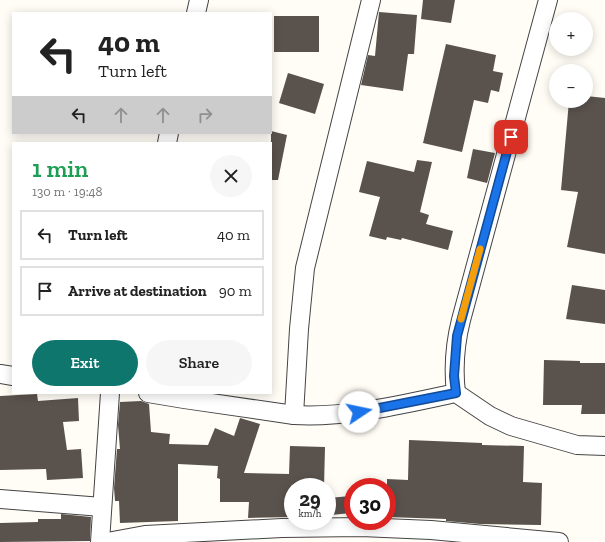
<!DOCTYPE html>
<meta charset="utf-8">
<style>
body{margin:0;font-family:"Zilla Slab",serif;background:#f6f6f6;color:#222;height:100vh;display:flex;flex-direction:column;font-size:15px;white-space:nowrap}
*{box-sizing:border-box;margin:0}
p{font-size:13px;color:#767676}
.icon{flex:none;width:22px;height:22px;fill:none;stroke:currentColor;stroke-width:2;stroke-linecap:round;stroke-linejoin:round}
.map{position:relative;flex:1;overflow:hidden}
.side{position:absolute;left:12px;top:142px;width:260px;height:252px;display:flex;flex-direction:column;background:#fff;border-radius:0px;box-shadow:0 2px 10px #0003}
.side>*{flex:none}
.guide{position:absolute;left:12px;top:12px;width:260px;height:122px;border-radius:0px;box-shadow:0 2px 10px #0003;background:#fff;color:#222;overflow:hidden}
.fabs{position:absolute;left:549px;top:12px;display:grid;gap:8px}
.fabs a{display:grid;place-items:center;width:44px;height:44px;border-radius:50%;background:#fff;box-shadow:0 2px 10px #0003;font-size:20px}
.speed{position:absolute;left:284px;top:478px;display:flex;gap:8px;font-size:20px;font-weight:700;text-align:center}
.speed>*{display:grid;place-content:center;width:52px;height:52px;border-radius:50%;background:#fff;box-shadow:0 2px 10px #0003;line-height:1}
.speed small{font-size:10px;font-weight:400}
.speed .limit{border:6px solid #d22;background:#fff;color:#111}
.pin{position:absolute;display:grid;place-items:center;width:34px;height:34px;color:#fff;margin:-17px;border-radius:8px;box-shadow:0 2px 6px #0006}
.me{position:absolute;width:44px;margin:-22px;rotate:79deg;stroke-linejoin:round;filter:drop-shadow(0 0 3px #0008)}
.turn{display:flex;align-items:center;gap:14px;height:84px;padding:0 20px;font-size:18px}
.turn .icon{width:52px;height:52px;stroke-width:2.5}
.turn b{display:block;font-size:28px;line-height:34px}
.lanes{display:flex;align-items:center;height:38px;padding:0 20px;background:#0003;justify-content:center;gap:20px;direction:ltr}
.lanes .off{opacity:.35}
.round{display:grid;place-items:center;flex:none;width:42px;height:42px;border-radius:21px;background:#f6f6f6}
.headline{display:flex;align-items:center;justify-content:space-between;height:68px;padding:0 20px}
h1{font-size:24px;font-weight:600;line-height:30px;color:#1e9e55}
.action{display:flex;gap:8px;margin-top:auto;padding:8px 20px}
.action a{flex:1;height:46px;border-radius:24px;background:#0f766e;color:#fff;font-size:16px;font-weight:600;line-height:46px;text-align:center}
.action a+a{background:#f6f6f6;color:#222}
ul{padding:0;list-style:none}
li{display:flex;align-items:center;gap:12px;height:50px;margin:0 8px 6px;padding:0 12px;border:2px solid #e0e0e0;border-radius:0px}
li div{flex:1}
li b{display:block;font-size:15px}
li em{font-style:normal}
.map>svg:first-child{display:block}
.building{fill:#5a524d}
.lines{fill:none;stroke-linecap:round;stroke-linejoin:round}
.minor-casing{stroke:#444;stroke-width:20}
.minor{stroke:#fff;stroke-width:18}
.route-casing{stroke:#114b97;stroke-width:10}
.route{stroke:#1a73e8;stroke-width:7}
.slow{stroke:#f59e0b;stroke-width:7}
</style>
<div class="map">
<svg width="605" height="542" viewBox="0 0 605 542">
<rect width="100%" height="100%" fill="#fffdf5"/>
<g class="building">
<path d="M423,0H455L451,23L421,19Z"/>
<path d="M379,12L417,15L414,54H408L403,91L361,85L368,55L375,56Z"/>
<rect x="274" y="16" width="45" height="36"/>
<path d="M446,44L496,55L493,71L503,73L499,92L491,90L488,103L474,100L462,152L423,143Z"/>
<path d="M288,73L324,84L315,114L279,103Z"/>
<path d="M586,96L605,98V254L567,247L578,192L561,190L569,101H586Z"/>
<path d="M271,131L287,135L278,180H271Z"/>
<path d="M473,149L495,153L487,183L467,178Z"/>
<path d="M417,160L432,162L420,212L429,215L426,224L453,231L448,250L402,238L401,240L387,237L386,240L369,236L380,197L359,192L367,161L414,172Z"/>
<path d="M572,285L605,290V324L566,319Z"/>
<path d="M544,360L580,361V363H605V414H581L582,405H543Z"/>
<path d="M37,394L38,401L78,398L79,421L63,422L67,450L81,449L83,478L47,480L46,469L0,470V396Z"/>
<path d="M141,401L149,404L151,432L170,434L169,444L208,445L215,428L234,436L240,418L260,424L244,473L289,474L290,446L325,447L324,487H293V517L248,518L249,502H220V479L217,478L218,466L178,464V521L120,523L119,501H115L114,488L117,449H120L118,425L120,402Z"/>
<path d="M409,440L482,443V445L524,446L523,482L542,483L541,525L480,524L446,521V519L387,517V479L408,480Z"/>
<path d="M350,496L351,513L331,515L329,498Z"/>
<path d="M61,514L91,517L90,541L0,542V523L38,522V519H61Z"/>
</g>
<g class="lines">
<g class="minor-casing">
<g id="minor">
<path d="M196,13L199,0"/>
<path d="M167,143L169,133"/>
<path d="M0,374L13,376"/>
<path d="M148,393L184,399L294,415C349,418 403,404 456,393L490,416L511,426L577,445L605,446"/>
<path d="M456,393C453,368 455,344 461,320L548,0"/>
<path d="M294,415L299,329L305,268L371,0"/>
<path d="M0,499L102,507"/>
<path d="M100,542L110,393"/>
<path d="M107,542L145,535L282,528L361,527L431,530L559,542"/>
</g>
</g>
<use href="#minor" class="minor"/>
</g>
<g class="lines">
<g class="route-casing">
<path id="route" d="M359,412L456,393L454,376L457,336L511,137"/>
</g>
<use href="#route" class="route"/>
<path class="slow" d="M461,319L480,249"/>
</g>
</svg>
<div class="fabs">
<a>+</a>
<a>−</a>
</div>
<div class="speed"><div>29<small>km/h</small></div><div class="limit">30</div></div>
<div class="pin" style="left:511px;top:137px;background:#d93025"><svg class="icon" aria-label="arrive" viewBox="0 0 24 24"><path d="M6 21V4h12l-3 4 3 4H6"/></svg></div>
<svg class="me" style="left:359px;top:412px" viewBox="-20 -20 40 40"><circle r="19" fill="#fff"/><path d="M0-13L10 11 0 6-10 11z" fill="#1a73e8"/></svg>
<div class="guide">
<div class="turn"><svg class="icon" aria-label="left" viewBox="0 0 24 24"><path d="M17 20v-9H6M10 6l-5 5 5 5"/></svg><div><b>40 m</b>Turn left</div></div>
<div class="lanes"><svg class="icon" aria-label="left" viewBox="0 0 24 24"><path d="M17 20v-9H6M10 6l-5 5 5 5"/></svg><svg class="icon off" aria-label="ahead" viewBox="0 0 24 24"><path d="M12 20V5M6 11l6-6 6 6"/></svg><svg class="icon off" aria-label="ahead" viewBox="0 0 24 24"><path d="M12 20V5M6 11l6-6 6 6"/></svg><svg class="icon off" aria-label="right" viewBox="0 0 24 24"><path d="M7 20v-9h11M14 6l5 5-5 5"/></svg></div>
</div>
<section class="side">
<div class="headline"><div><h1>1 min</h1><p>130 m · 19:48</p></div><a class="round"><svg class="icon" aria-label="close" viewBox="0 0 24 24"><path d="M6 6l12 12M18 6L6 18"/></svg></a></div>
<ul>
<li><svg class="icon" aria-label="left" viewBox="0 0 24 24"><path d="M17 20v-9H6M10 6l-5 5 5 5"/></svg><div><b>Turn left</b></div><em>40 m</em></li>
<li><svg class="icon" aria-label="arrive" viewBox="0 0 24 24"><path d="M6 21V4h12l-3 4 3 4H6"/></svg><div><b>Arrive at destination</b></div><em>90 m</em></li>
</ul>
<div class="action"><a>Exit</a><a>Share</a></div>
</section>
</div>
